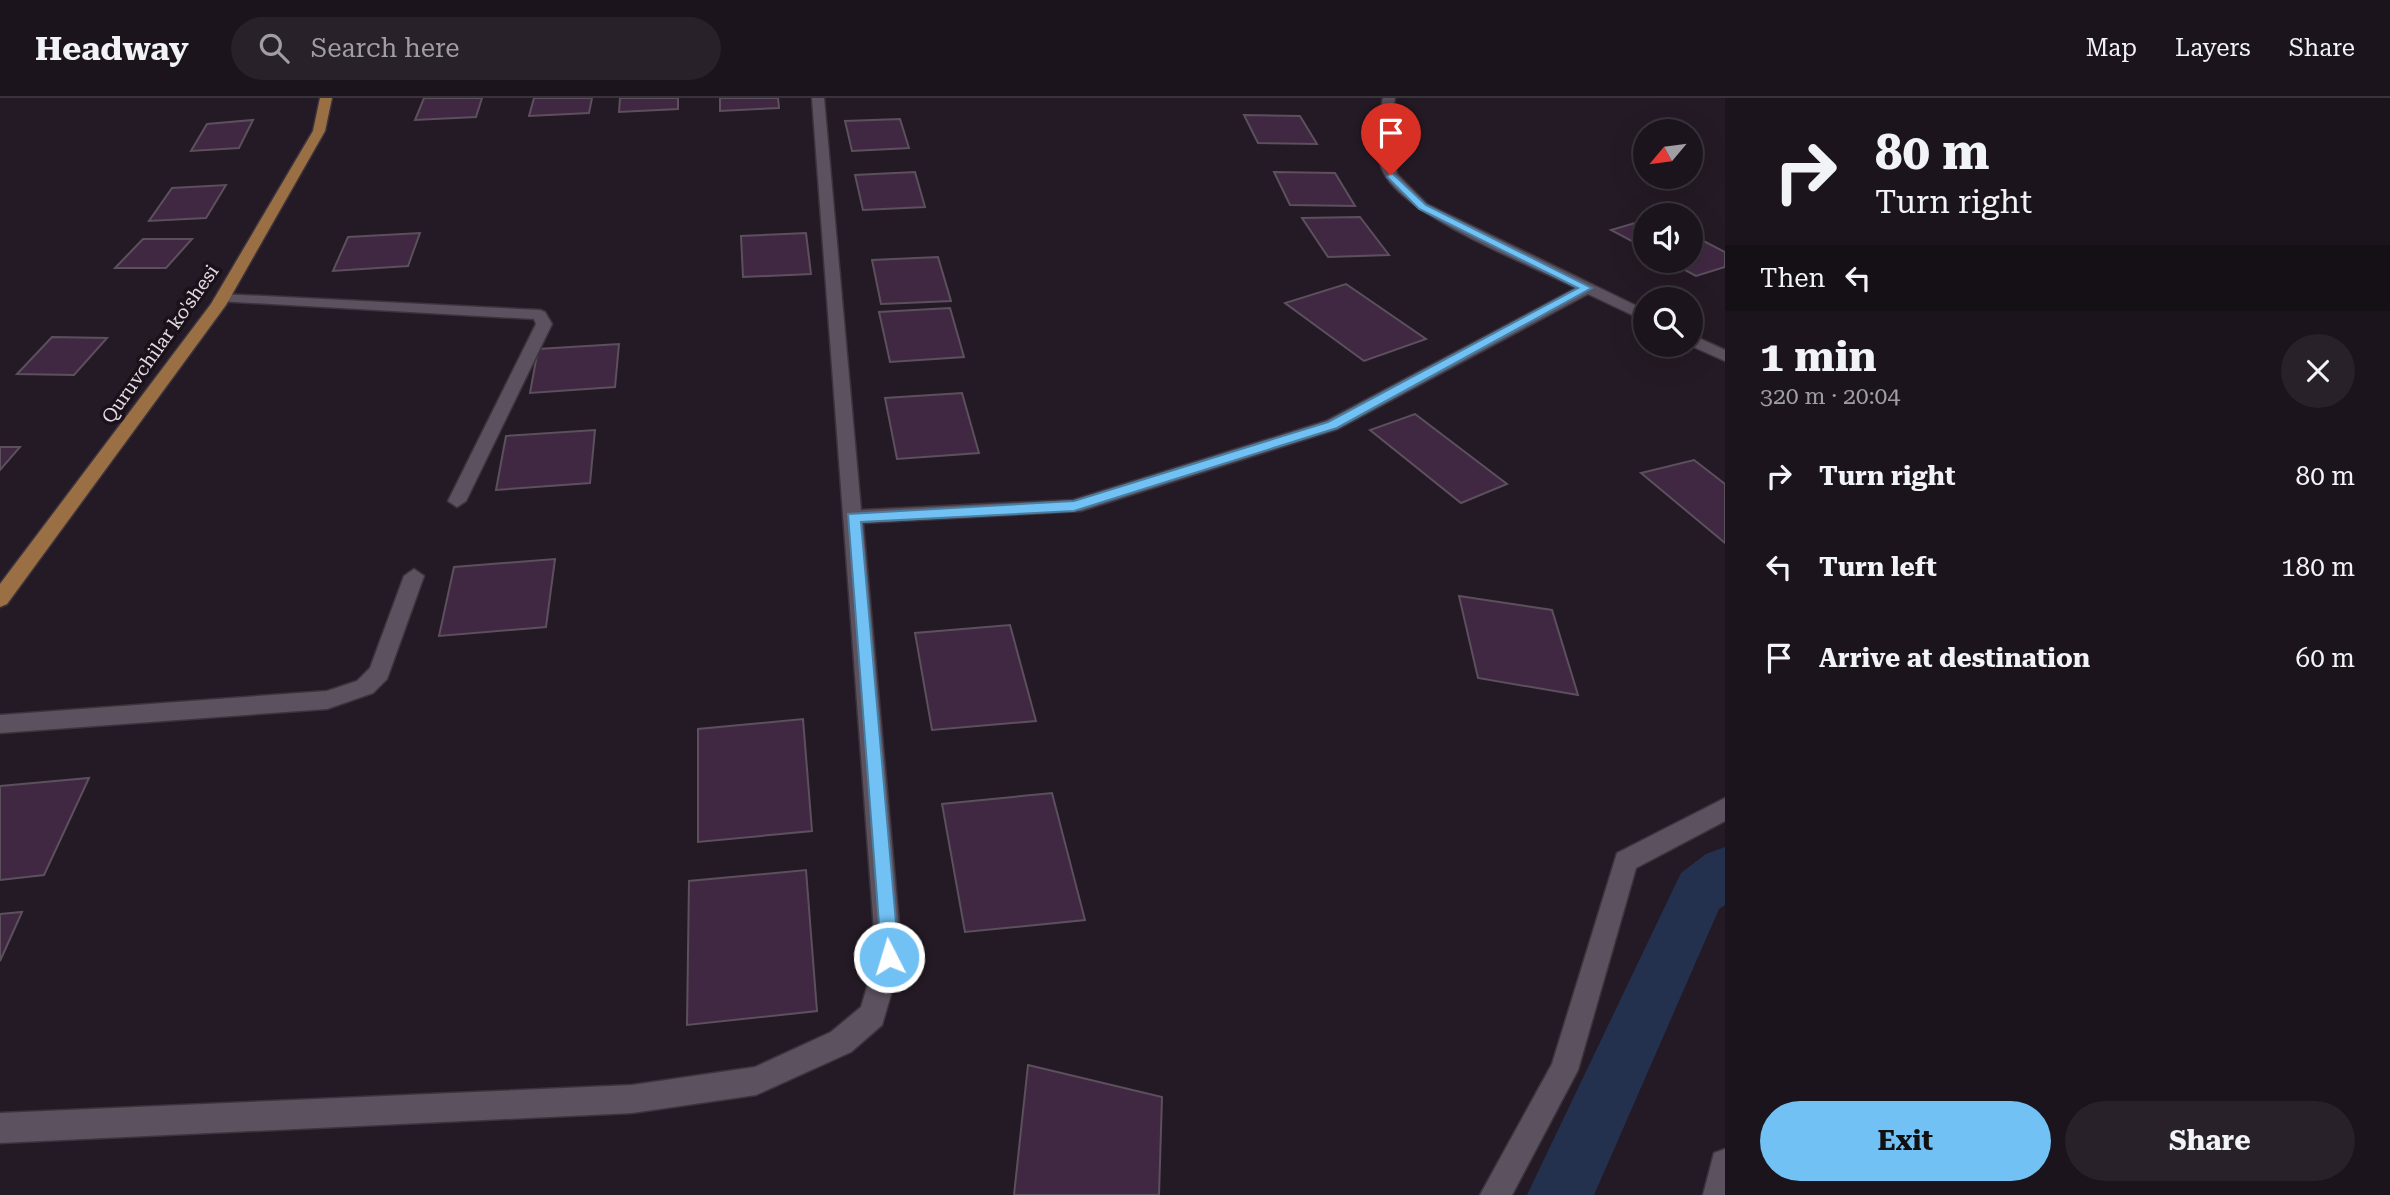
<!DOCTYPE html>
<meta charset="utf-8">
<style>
body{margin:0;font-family:"Roboto Serif",serif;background:#282129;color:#f1f3f6;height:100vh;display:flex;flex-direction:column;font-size:26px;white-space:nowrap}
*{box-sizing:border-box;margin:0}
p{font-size:23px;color:#a09ea3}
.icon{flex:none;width:38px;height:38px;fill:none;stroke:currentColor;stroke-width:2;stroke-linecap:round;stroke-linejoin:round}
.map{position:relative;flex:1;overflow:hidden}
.drawer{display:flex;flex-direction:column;background:#1b141c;width:665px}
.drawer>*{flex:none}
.guide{background:#1b141c;color:#f1f3f6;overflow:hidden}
.needle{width:46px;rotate:241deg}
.tools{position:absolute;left:1633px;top:21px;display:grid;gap:14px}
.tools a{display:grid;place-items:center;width:70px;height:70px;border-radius:50%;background:#1b141c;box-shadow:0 7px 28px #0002,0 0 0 2px #39333b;font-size:35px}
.pin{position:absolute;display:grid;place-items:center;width:60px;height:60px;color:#fff;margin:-72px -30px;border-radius:50% 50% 50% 0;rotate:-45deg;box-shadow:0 0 7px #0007}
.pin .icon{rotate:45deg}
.me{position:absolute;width:77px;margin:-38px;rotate:355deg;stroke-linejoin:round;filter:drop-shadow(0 0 5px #0008)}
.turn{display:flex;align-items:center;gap:24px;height:147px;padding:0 35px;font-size:32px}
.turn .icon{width:91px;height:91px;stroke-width:2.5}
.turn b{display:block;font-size:49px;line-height:60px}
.then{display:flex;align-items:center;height:66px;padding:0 35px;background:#0003;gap:14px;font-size:26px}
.round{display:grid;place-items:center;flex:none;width:74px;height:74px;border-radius:37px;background:#282129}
.head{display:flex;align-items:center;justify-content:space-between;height:119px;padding:0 35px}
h1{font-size:42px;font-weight:700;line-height:52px}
.button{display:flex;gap:14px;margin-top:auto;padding:14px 35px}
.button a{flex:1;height:80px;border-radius:42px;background:#72c1f5;color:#111;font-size:28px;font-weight:700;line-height:80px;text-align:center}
.button a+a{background:#282129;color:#f1f3f6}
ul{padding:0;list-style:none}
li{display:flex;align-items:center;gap:21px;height:91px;padding:0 35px}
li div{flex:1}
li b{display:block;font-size:26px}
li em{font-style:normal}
header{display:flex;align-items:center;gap:42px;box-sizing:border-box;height:98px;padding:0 35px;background:#1b141c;border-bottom:2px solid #39333b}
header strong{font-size:33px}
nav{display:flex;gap:38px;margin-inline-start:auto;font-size:24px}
.search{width:490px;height:63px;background:#282129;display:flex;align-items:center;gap:18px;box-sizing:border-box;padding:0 24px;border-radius:38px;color:#a09ea3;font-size:26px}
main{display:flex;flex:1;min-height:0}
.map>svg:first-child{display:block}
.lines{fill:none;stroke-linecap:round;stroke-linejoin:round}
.canal{fill:#23314f;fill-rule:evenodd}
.building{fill:#402843;stroke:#5b505c;stroke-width:2}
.minor-casing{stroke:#3c343d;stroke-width:3}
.major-casing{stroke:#3c343d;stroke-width:3}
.minor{fill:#5c515e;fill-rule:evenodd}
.major{fill:#9b6f44;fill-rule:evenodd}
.route{fill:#72c1f5;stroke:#4a7d9f;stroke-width:2}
.labels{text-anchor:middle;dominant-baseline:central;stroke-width:7;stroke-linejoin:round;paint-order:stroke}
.far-street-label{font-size:19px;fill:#e1dbe2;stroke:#1a111b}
</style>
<header>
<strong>Headway</strong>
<div class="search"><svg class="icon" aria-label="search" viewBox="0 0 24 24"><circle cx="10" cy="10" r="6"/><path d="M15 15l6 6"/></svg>Search here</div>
<nav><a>Map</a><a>Layers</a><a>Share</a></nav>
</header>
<main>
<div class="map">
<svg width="1725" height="1097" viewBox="0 0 1725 1097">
<rect width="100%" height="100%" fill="#241a25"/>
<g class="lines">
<path class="canal" d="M1725,749V807L1719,811L1594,1097H1527L1681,775L1706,756Z"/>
</g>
<g class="building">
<path d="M424,0H482L476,19L415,22Z"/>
<path d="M534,0H592L589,15L529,18Z"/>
<path d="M620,0H678V11L619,14Z"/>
<path d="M720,0H778L779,10L720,13Z"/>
<path d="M1244,17L1300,18L1317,46L1258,45Z"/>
<path d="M900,21L909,50L852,53L845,23Z"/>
<path d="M253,22L239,50L191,53L207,26Z"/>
<path d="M915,74L925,109L863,112L855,77Z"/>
<path d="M1274,74L1335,75L1355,108L1290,107Z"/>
<path d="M226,87L206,120L149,123L172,90Z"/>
<path d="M1360,119L1389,157L1328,159L1302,120Z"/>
<path d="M1645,122V150L1611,132Z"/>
<path d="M420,135L408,168L333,173L348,139Z"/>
<path d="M806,135L811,176L743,179L741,138Z"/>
<path d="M1690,136L1725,154V169L1696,178L1668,163H1690Z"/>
<path d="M143,141H192L166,170H115Z"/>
<path d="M938,159L951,203L881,206L872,162Z"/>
<path d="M1346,186L1426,241L1364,263L1285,205Z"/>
<path d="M950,210L964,259L890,264L879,214Z"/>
<path d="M52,239L107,240L74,277L17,276Z"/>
<path d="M619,246L615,289L530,295L538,251Z"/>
<path d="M962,295L979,355L897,361L885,300Z"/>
<path d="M1415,316L1507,386L1461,405L1370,332Z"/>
<path d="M595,332L590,385L496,392L506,338Z"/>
<path d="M0,349H20L0,372Z"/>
<path d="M1694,362L1725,386V445L1641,375Z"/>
<path d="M555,461L546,529L439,538L454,469Z"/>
<path d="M1459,498L1552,512L1578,597L1478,580Z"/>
<path d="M1010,527L1036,623L932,632L915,535Z"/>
<path d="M803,621L812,733L698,744V631Z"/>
<path d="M89,680L44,777L0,782V688Z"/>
<path d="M1052,695L1085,822L965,834L942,706Z"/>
<path d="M806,772L817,913L687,927L689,783Z"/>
<path d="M22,814L0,863V816Z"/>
<path d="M1028,967L1162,999L1159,1097H1014Z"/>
</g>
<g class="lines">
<g class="minor-casing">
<g id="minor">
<path d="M812,0H824L861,412L1073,402L1326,323L1576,190C1528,166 1414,122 1386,79C1372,57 1378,24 1383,0H1395L1388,35L1397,76L1427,106L1645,212V223L1588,196L1338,331L1081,413L863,425L902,859L882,927L851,954L756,997L632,1015L0,1045V1015L632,987L755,969L831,934L861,909L876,859Z"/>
<path d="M222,196L540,212L545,214L552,226L466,403L457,409L448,403L536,226L534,221L217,203L215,200Z"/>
<path d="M1690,236L1725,252V263L1689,247Z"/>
<path d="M414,471L424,478L387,581L373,595L327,611L0,635V617L327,593L357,583L370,570L404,478Z"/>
<path d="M1725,700V723L1636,770L1578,972L1512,1097H1480L1552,966L1617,755Z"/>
<path d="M1725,1051V1097H1703L1714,1055Z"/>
</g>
</g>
<g class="major-casing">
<path id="major" d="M320,0H332L325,33L226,207L7,506L0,509V486L211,206L313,33Z"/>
</g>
<use href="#minor" class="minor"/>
<use href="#major" class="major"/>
</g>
<path class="route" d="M1391,74L1426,107L1592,190L1337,330L1074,413L861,424L899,859L896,866L889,869L882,866L848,416L1074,403L1328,324L1578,190L1419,111L1387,79Z"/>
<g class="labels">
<g class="far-street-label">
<text transform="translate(160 246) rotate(-55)">Quruvchilar ko'shesi</text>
</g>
</g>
</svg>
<div class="tools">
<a><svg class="needle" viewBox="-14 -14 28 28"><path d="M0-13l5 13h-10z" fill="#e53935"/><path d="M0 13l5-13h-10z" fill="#a09ea3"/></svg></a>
<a><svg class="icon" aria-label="sound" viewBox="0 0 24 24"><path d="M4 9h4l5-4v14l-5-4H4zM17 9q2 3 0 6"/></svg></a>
<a><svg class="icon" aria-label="search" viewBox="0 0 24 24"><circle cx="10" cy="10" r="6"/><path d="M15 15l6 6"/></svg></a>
</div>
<div class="pin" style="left:1391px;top:77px;background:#d93025"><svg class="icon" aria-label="arrive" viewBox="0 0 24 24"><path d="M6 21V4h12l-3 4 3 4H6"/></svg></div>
<svg class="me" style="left:889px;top:859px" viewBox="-20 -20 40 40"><circle r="17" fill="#72c1f5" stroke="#fff" stroke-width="3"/><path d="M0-11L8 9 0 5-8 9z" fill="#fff"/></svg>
</div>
<section class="drawer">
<div class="guide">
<div class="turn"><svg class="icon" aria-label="right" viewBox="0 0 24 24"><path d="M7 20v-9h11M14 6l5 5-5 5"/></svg><div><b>80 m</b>Turn right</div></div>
<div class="then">Then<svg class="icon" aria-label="left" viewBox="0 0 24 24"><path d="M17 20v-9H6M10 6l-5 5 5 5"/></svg></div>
</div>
<div class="head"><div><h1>1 min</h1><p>320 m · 20:04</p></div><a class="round"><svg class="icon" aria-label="close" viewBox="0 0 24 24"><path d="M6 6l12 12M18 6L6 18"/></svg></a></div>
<ul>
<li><svg class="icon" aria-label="right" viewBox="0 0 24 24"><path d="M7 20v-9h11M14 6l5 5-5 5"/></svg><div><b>Turn right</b></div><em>80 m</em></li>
<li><svg class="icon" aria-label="left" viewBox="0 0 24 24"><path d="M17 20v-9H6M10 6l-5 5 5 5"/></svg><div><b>Turn left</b></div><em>180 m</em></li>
<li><svg class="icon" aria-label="arrive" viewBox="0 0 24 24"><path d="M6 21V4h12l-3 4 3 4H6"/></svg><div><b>Arrive at destination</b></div><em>60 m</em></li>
</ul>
<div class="button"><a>Exit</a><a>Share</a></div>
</section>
</main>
